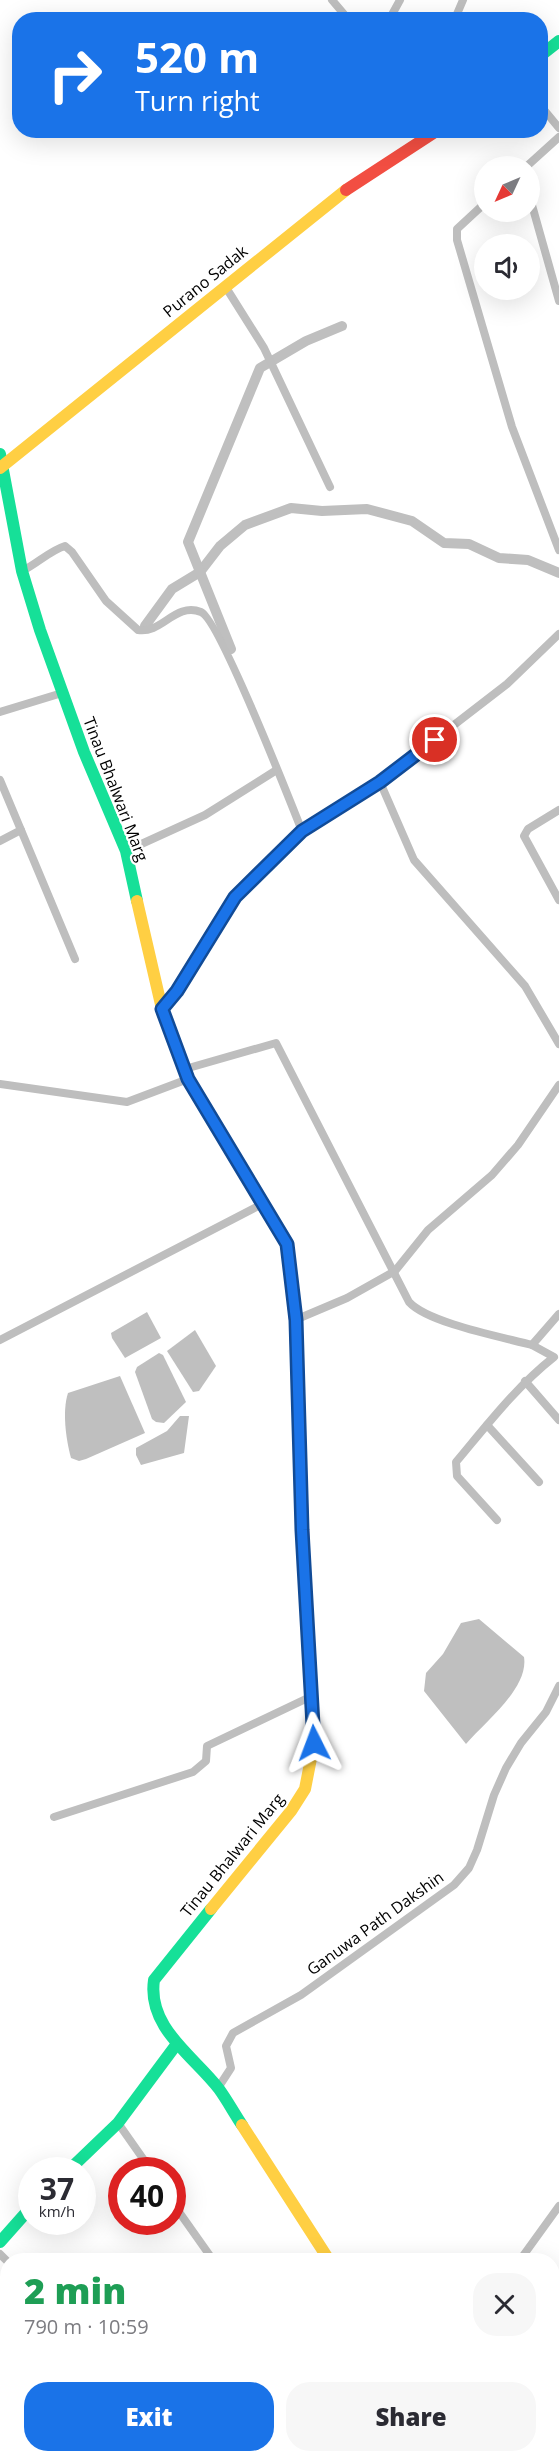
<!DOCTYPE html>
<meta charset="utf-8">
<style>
body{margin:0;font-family:"Open Sans",sans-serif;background:#f7f7f7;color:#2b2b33;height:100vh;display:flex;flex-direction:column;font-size:22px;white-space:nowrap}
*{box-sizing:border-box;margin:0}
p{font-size:20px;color:#7c7c81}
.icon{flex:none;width:33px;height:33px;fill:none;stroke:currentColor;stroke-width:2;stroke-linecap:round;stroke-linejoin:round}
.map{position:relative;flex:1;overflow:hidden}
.sheet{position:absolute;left:0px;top:2253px;width:560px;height:210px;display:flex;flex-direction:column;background:#fff;border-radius:24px 24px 0 0;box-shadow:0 6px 24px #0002}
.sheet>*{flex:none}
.banner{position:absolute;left:12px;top:12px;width:536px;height:126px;border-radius:24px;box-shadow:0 6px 24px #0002;background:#1a73e8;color:#fff;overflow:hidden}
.needle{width:39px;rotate:226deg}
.tools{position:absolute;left:474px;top:156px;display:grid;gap:12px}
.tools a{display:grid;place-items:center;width:66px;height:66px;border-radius:50%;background:#fff;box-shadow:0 6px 24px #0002;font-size:30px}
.speed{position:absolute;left:18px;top:2157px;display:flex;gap:12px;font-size:30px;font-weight:700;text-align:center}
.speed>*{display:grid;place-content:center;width:78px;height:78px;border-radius:50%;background:#fff;box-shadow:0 6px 24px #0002;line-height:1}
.speed small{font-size:15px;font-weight:400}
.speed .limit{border:9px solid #d22;background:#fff;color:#111}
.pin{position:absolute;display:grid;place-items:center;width:51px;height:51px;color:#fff;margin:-26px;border:3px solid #fff;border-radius:50%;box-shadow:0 2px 6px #0007}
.me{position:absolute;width:66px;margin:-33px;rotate:357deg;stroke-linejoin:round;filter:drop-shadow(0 0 4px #0008)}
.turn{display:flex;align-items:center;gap:21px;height:126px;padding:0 24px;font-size:27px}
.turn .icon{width:78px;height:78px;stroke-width:2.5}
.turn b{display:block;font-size:42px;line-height:51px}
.round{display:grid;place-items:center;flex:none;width:63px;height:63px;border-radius:24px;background:#f7f7f7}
.summary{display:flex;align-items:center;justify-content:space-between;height:102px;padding:0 24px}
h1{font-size:36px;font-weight:800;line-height:45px;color:#1e9e55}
.action{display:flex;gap:12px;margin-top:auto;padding:12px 24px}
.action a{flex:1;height:69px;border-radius:24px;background:#1a73e8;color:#fff;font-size:24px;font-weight:800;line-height:69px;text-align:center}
.action a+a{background:#f7f7f7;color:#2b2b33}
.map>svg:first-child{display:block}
.water{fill:#bfbfbf}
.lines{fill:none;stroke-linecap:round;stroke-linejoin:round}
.canal{stroke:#bfbfbf;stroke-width:10}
.street{stroke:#bebebe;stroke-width:8}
.fast{stroke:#16e098;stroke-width:12}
.slow{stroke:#ffcf43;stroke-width:12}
.jam{stroke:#f24e42;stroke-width:12}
.route-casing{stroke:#114b97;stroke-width:15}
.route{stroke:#1a73e8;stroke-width:10}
.labels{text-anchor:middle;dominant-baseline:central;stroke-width:4.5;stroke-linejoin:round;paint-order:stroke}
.street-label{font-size:16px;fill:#000;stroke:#fff}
</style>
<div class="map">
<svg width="559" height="2463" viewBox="0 0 559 2463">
<rect width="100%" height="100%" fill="#fff"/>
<g class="water">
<path d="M147,1312L161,1338L125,1358L112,1338L111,1333Z"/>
<path d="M195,1330L216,1366L199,1391L193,1392L167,1351Z"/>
<path d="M159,1353L163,1355L186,1402L164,1423L156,1422L152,1419L135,1372L137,1367Z"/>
<path d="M120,1376L145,1433L86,1459L79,1461L71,1458C66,1440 62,1411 68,1393Z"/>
<path d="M180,1416H189L184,1453L141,1465L136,1455V1448L167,1431Z"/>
<path d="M479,1619L524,1657C529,1688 485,1722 466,1744L424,1691L426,1673L443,1654L461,1623Z"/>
</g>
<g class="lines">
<g class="canal">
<path d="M145,626L172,589L200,572L220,546L245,525L291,508L322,511L367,509L412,521L444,543L469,544L499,558L528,560L559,573"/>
<path d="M231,649L188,542L260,368L306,341L342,326"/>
</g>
<g class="street">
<path d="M332,0L349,20"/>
<path d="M389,20L400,0"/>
<path d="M458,20L457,14L463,0"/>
<path d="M540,105L559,128"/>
<path d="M527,166L559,137"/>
<path d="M530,198L559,301"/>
<path d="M484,204L457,229V240L512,427L559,550"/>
<path d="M225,286L264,348L330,487"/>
<path d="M22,571C37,564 49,551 65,546L72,552L106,601L138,630C162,634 175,602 201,612C219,619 290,801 302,831"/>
<path d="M0,712L62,693"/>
<path d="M0,780L75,959"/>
<path d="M380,782L414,860L525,986L559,1044"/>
<path d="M559,810L528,829L524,836L559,900"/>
<path d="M0,841L21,830"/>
<path d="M126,851L205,815L275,771"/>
<path d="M162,1009L177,991L235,897L302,831L380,782L507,684L559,634"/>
<path d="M185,1069L276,1043L409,1302C428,1323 502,1337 532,1345L559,1314"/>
<path d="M0,1084L127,1102L188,1079"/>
<path d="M295,1320L347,1298L395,1271L428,1230L492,1175L518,1145L559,1085"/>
<path d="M0,1340L264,1203"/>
<path d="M525,1381L559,1420"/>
<path d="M487,1425L539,1482"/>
<path d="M497,1520L457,1476L456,1462C487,1425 516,1387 554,1357L532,1345"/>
<path d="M54,1817L193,1772L206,1761L207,1746L312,1696"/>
<path d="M218,2088L231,2068L226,2046L233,2033L301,1995L454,1885L469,1868L477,1850L494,1795L506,1768L521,1743L546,1712L559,1686"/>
<path d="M118,2123L151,2170"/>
<path d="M172,2202L213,2260"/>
<path d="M0,2254L8,2262"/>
<path d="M520,2260L559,2206"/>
<path d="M552,2330L559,2327"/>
<path d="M0,2333L8,2343"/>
<path d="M0,2427L8,2439"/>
<path d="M18,2456L23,2463"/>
</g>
<g class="fast">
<path d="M540,56L559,41"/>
<path d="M0,454L22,571L40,630L84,752L126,851L137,901"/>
<path d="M211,1909L154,1980C147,2028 194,2056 219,2089C227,2100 234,2113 242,2125"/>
<path d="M69,2170L118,2123L176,2045"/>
<path d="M0,2242L32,2206"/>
<path d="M416,2456L420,2463"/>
</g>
<g class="slow">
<path d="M0,468L346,190"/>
<path d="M137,901L162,1009L188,1079L226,1143"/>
<path d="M211,1909L291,1811L305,1789L314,1743L305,1580"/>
<path d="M242,2125L329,2260"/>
</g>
<g class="jam">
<path d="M346,190L438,130"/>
<path d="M226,1143L287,1244L295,1320L305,1580"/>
<path d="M384,2463L400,2456"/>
</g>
</g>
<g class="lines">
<g class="route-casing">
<path id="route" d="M314,1743L302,1530L296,1320L287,1244L188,1079L162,1009L177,991L235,897L302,831L380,782L435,740"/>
</g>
<use href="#route" class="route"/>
</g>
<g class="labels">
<g class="street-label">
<text transform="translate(205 281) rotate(-39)">Purano Sadak</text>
<text transform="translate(116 789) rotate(69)">Tinau Bhalwari Marg</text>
<text transform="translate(232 1855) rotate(-51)">Tinau Bhalwari Marg</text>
<text transform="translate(375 1923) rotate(-36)">Ganuwa Path Dakshin</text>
</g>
</g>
</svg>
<div class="tools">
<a><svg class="needle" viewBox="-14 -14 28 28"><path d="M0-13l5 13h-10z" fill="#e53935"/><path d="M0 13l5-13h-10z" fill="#7c7c81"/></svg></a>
<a><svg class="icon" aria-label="sound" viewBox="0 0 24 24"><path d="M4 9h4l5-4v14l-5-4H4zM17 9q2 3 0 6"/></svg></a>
</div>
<div class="speed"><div>37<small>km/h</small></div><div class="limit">40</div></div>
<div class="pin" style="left:435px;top:740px;background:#d93025"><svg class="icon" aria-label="arrive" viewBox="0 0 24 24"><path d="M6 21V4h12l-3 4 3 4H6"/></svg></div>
<svg class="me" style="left:314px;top:1743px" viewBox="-20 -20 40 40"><path d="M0-17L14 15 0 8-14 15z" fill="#1a73e8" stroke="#fff" stroke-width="4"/></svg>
<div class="banner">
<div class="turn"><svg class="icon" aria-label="right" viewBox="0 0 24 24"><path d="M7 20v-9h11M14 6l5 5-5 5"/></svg><div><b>520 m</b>Turn right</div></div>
</div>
<section class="sheet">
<div class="summary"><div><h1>2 min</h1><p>790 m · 10:59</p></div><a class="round"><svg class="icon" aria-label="close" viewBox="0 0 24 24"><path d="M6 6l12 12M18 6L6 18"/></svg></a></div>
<div class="action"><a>Exit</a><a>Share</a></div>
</section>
</div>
